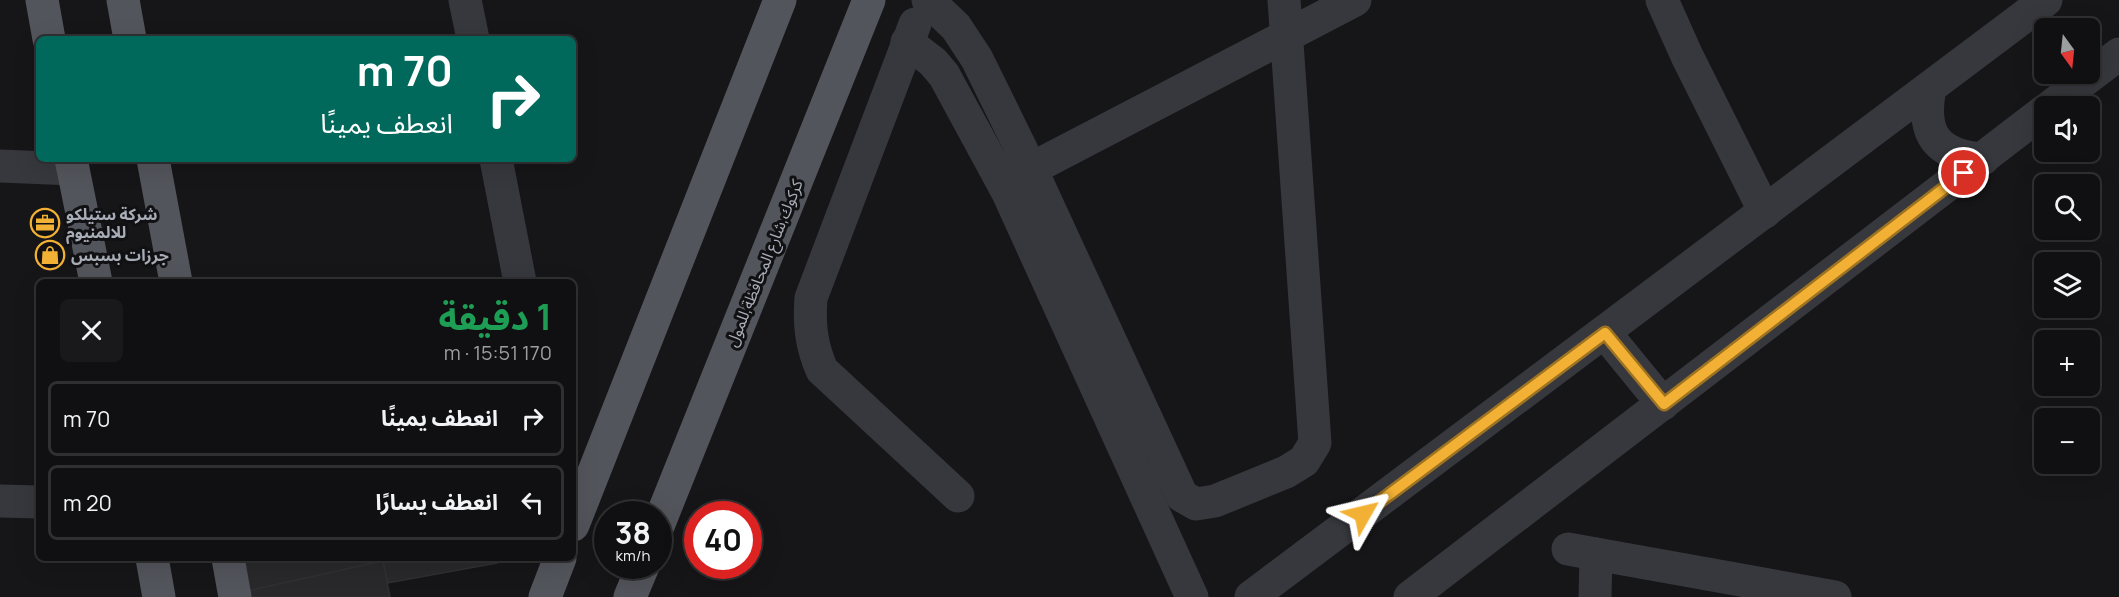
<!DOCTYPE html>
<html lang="ar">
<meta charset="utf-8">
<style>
body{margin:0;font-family:Manrope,"Noto Sans Arabic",sans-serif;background:#19191b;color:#f1f3f6;direction:rtl;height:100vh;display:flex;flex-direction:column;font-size:22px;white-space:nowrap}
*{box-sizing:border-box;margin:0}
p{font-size:20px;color:#9c9d9f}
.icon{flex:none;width:33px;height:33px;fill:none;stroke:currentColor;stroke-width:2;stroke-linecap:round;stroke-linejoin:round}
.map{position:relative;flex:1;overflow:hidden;direction:ltr}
.side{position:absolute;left:36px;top:279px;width:540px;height:282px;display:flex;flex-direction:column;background:#101012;border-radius:9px;box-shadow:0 6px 24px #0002,0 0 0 2px #303032;direction:rtl}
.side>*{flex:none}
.top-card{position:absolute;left:36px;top:36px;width:540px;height:126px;border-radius:9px;box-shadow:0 6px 24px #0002,0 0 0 2px #303032;direction:rtl;background:#00695c;color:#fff;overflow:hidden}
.needle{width:39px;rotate:165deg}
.buttons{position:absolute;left:2034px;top:18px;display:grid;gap:12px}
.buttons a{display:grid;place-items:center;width:66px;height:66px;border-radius:9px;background:#101012;box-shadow:0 6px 24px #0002,0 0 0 2px #303032;font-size:30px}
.speed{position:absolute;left:594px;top:501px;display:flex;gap:12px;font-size:30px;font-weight:700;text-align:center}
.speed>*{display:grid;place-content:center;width:78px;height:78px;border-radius:50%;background:#101012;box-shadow:0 6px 24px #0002,0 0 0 2px #303032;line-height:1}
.speed small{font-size:15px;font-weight:400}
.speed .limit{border:9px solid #d22;background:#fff;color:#111}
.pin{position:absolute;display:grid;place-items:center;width:51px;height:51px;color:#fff;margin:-26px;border:3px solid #fff;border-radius:50%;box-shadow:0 2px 6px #0007}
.me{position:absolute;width:66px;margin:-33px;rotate:53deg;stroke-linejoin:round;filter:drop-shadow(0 0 4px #0008)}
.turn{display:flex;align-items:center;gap:21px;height:126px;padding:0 24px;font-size:27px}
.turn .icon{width:78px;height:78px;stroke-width:2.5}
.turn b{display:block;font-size:42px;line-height:51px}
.round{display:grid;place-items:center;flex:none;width:63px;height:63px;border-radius:9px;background:#19191b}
.head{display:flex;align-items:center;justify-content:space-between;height:102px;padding:0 24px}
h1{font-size:36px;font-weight:700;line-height:45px;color:#1e9e55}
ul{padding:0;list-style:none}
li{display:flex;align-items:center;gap:18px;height:75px;margin:0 12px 9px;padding:0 12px;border:3px solid #303032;border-radius:9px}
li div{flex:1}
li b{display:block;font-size:22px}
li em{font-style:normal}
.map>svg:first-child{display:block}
.building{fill:#29292c;stroke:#303034;stroke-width:1.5}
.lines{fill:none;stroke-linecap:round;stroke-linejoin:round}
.minor{stroke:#37383d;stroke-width:33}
.major{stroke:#53555c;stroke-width:33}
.route-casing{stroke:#9d7322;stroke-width:15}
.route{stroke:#f2b134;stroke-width:10}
.labels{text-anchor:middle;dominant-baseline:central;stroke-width:6;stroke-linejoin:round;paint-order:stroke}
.poi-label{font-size:16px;font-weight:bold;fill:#a8adb8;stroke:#111113;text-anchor:start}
.street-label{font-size:16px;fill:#a8adb8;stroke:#111113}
</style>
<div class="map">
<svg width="2119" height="597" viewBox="0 0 2119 597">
<rect width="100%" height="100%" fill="#161618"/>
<g class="building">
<path d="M241,558H500L497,563L388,583L383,561L247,591Z"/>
<path d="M383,561L390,597H248L247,591Z"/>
</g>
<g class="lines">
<g class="minor">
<path d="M465,0L473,39"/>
<path d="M928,0L956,27L977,59L1031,169L1182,496L1196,504L1215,501L1286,472L1304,461L1315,443L1284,0"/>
<path d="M1662,0L1687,56L1765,212"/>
<path d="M915,24L811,298C809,324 811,345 822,370L958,496"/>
<path d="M907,42L933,62L944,75L1008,193L1192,597"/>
<path d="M1930,88C1921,134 1936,155 1983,159"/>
<path d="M2051,106L2119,54"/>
<path d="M496,159L520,282"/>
<path d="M0,166L73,169"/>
<path d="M1031,169L1355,0"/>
<path d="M1605,333L1663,404"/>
<path d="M0,501L39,502"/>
<path d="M1568,549L1835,597"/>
<path d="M1251,597L2046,0"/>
<path d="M1410,597L2044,111"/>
<path d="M1595,597L1596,554"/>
</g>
<g class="major">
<path d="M42,0L49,39"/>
<path d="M123,0L130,39"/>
<path d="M71,159L96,282"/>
<path d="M153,159L176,282"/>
<path d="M573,525L780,0"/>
<path d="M658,526L869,0"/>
<path d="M152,558L159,597"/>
<path d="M228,558L235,597"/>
<path d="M545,597L560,558"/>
<path d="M630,597L643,566"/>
</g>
</g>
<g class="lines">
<g class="route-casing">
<path id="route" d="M1363,514L1605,333L1664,404L1964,173"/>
</g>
<use href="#route" class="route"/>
</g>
<defs>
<g id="office-ring" transform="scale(1.5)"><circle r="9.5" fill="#111113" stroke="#f2b134" stroke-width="1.5"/><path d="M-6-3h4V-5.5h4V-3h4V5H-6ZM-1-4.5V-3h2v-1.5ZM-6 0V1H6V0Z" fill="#f2b134"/></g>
<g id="shop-ring" transform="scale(1.5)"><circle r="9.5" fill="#111113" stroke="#f2b134" stroke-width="1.5"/><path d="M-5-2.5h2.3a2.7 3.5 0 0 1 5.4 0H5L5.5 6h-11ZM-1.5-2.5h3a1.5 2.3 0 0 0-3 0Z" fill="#f2b134"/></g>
</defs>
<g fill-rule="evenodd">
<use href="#office-ring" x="45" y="223"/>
<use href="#shop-ring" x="50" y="255"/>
</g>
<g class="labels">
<g class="poi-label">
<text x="66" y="214">شركة ستيلكو<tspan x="66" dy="18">للالمنيوم</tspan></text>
<text x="71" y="255">جرزات بسبس</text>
</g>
<g class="street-label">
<text transform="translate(764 263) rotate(-68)">كركوك,شارع المحافظة,للمول</text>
</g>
</g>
</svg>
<div class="buttons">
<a><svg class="needle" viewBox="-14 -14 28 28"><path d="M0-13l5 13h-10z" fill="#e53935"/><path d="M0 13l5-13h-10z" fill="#9c9d9f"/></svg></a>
<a><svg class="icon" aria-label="sound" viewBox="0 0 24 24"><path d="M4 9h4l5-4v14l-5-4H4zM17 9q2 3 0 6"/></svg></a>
<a><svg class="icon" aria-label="search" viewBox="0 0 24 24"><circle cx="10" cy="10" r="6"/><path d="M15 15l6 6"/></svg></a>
<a><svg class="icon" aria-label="layers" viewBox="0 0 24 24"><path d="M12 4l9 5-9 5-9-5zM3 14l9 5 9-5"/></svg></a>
<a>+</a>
<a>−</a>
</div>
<div class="speed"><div>38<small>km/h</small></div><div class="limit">40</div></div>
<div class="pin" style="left:1964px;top:173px;background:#d93025"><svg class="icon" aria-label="arrive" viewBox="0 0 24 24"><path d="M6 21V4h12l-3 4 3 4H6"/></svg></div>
<svg class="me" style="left:1363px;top:514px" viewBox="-20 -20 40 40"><path d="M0-17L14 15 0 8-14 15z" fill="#f2b134" stroke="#fff" stroke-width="4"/></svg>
<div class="top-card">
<div class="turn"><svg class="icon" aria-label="right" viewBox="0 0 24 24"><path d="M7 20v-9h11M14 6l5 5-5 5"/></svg><div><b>70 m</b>انعطف يمينًا</div></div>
</div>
<section class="side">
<div class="head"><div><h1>1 دقيقة</h1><p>170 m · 15:51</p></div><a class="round"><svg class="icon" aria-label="close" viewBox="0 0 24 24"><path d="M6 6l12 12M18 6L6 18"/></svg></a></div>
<ul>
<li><svg class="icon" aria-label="right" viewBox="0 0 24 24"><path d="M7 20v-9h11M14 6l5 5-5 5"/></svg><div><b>انعطف يمينًا</b></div><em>70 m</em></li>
<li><svg class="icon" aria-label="left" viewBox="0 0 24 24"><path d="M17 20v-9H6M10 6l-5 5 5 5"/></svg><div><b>انعطف يسارًا</b></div><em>20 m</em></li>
</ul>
</section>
</div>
